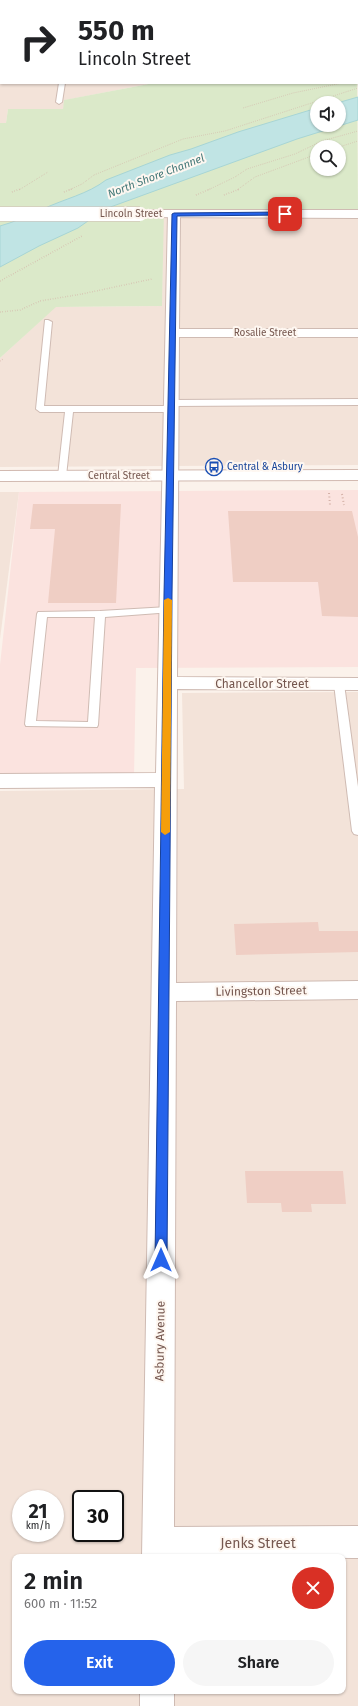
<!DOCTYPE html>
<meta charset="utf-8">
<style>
body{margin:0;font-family:"Fira Sans",sans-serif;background:#f6f6f6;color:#202124;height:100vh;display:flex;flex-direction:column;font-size:15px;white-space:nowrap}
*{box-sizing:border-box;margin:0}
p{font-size:13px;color:#757577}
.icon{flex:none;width:22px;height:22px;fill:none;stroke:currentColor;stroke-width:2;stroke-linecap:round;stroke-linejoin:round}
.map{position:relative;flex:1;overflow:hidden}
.sheet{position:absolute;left:12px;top:1554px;width:334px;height:140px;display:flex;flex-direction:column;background:#fff;border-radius:8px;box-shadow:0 1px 3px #0004}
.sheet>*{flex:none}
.guide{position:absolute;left:0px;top:0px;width:358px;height:84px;box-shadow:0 1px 3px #0004;background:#fff;color:#202124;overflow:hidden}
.buttons{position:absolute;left:310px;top:96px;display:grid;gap:8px}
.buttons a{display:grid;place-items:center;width:36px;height:36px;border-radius:50%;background:#fff;box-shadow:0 1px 3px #0004;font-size:20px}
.speed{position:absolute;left:12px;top:1490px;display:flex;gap:8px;font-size:20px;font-weight:700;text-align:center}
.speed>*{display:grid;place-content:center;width:52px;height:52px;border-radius:50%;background:#fff;box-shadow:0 1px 3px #0004;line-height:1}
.speed small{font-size:10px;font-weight:400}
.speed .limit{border:2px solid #111;border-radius:6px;background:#fff;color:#111}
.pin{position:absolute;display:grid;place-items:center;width:34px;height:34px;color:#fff;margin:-17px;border-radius:8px;box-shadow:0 2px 6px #0006}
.me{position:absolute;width:44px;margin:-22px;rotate:0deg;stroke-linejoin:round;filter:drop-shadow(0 0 3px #0008)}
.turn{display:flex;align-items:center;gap:14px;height:84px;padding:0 12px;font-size:18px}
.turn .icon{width:52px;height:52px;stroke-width:2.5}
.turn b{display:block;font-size:28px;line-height:34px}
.round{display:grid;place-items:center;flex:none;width:42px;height:42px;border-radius:21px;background:#f6f6f6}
.overview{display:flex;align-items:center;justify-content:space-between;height:68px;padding:0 12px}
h1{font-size:24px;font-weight:600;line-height:30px}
.primary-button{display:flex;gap:8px;margin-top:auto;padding:8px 12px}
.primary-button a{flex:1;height:46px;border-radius:24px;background:#2563eb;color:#fff;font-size:16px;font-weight:600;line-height:46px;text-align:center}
.primary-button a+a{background:#f6f6f6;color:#202124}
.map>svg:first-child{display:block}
.residential{fill:#f3e3d9;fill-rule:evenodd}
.commercial{fill:#fbe3df}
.green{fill:#dbe9c9;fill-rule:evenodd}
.water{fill:#c0e4e4;stroke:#a7d5d5}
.building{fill:#efcec4}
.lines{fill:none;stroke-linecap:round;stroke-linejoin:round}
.service-casing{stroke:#cfbbb3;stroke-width:2}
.minor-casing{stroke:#cfbbb3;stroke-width:2}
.tertiary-casing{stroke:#cfbbb3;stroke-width:2}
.secondary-casing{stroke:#d2bab1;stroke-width:2}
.path-far2{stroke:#d4b1a7;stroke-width:1;stroke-dasharray:0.5 1.5;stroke-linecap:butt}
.path-far1{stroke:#d4b1a7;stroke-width:1.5;stroke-dasharray:0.5 2;stroke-linecap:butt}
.path{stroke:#d4b1a7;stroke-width:2;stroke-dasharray:1 2.5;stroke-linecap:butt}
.service{fill:#fff;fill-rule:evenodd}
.minor{fill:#fff;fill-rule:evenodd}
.tertiary{fill:#fff;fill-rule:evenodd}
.secondary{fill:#fff;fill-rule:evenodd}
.tertiary-bridge-casing{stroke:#cfbbb3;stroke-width:15;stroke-linecap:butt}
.tertiary-bridge{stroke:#fff;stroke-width:14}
.route{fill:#2563eb;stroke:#184099}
.slow{fill:#f59e0b}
.labels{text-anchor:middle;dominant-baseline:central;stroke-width:4;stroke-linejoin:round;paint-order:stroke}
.far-street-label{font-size:10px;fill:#75574f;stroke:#fef7f1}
.far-transit-label{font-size:10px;fill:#164399;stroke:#fef7f1;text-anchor:start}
.far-water-label{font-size:11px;font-style:italic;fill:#437878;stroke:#fef7f1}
.street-label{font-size:12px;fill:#75574f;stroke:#fef7f1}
.near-street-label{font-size:14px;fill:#75574f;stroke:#fef7f1}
</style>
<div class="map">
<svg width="358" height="1706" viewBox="0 0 358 1706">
<rect width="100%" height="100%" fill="#fbf2eb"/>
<g class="residential">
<path d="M0,0H358V20L357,1H1V83H154L65,100L63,109H8L6,123H0Z"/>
<path d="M163,210H358V465L0,467V358L55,307L162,306Z"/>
<path d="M0,492H19L0,639Z"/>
<path d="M358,692V1706H0V791L184,789L182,693ZM21,1499H55V1533H21ZM81,1499H115V1533H81ZM15,1557H343V1691H15Z"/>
</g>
<path class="commercial" d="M358,490V667L136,668L134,776L0,777V665L19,492Z"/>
<path class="green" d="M357,46L358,210H164L162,306L56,307L0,358V123H6L8,109H63L64,100L154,83H357ZM317,103H339V125H317ZM317,147H339V169H317Z"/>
<path class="water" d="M358,97V120L297,139L105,209L78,228L39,246L0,267V226C15,222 29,215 43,209C64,199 88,194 106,180L170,155L191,149L238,132L317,108V125H339V103H337Z"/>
<g class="building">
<path d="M33,504H121L116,603H48L55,529H30Z"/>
<path d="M228,511H352L358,537V617L322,616L318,582H233Z"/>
<path d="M318,922L319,931H358V952L236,955L234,924Z"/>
<path d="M245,1171H343L346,1204H311L312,1212H282L281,1203H247Z"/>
</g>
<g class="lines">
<g class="service-casing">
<g id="service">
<rect x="262" y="0" width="6" height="1"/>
<rect x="0" y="48" width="1" height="4"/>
<path d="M59,83H65L62,102L59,104L56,102Z"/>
<path d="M45,320H48L52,322L44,406H172L176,409L172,412H73L66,476L62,479L58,476L65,412H40L36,409Z"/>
<path d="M358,399V405L172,406L168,403L172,400Z"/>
<path d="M168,607L172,608L173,610L172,612L105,617L98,725L97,727L26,726L25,724L37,614L38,612L100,611ZM47,617H95L88,722L36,721Z"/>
<path d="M339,681L344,684L358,787V835L354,834L352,831L334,684Z"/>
</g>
</g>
<g class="minor-casing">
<g id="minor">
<rect x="167" y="0" width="10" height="1"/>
<rect x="357" y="12" width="1" height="6"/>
<rect x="0" y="15" width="1" height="6"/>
<path d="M174,210L178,211L180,214L179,329H358V337H179L177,677L358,678V690L177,689L176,983L358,981V999L176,1001L174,1527L358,1526V1558L142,1557L155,787L0,788V774L156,773L168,214L170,211Z"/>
<rect x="140" y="1691" width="34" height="15"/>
</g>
</g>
<g class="tertiary-casing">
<path id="tertiary" d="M140,210H358V218L136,217L134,214L136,211Z"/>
</g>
<g class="secondary-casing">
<path id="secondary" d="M358,470V480L0,481V471Z"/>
</g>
<g class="path-far2">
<path d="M357,74L358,72"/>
<path d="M243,108L293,93L342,83"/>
<path d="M339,147L358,141"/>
<path d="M19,190L48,172"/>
<path d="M69,190L82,184L94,175L183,139L225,131L358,88"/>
<path d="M208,190L235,177L247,169L295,154L322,141L358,131"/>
<path d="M237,190L255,177L317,154"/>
</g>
<g class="path-far1">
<path d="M12,192L20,189"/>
<path d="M64,192L72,189"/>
<path d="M196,195L210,189"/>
<path d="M224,195L240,189"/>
<path d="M0,281L82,236"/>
<path d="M0,312L20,310L40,301L82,294L152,279"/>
<path d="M0,361L3,359"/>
</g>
<g class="path">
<path d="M329,493L330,505"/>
<path d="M342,494L344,505"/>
</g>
<use href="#service" class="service"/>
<use href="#minor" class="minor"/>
<use href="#tertiary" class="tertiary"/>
<use href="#secondary" class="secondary"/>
<g class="tertiary-bridge-casing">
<path id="tertiary-bridge" d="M0,214H140"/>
</g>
<use href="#tertiary-bridge" class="tertiary-bridge"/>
</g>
<path class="route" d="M285,212L287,213V215L177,216L172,595L167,1260L165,1263L161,1265L157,1263L155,1260L164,595L172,214L174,213Z"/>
<path class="slow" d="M168,598L172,600L170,832L165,835L161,832L164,600Z"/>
<defs>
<g id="bus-ring" transform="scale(0.9)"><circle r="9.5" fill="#fef7f1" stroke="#1a4fb4" stroke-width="1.5"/><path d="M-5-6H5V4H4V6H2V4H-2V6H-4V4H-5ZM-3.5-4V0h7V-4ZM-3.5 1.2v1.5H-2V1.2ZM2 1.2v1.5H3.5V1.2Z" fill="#1a4fb4"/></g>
</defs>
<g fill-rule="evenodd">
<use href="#bus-ring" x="214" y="467"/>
</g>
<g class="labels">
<g class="far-street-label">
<text x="131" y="214">Lincoln Street</text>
<text x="265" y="333">Rosalie Street</text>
<text x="119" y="476">Central Street</text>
</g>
<g class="far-transit-label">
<text x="227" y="467">Central &amp; Asbury</text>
</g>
<g class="far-water-label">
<text transform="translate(156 176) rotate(-21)">North Shore Channel</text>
</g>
<g class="street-label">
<text x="262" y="684">Chancellor Street</text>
<text transform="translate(261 991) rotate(-1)">Livingston Street</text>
<text transform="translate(160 1341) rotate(-89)">Asbury Avenue</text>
</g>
<g class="near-street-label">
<text x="258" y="1543">Jenks Street</text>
</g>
</g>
</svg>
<div class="buttons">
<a><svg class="icon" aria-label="sound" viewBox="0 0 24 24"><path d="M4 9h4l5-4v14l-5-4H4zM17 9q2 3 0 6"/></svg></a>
<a><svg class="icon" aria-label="search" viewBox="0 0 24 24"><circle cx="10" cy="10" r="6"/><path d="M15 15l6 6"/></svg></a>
</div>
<div class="speed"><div>21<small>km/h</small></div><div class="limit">30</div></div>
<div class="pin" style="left:285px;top:214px;background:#d93025"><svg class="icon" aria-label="arrive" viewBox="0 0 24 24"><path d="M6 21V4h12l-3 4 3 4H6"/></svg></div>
<svg class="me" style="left:161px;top:1260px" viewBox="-20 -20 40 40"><path d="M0-17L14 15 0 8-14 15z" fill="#2563eb" stroke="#fff" stroke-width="4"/></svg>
<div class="guide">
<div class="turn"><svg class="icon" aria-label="right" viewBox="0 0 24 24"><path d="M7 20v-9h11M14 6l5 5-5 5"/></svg><div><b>550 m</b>Lincoln Street</div></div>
</div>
<section class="sheet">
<div class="overview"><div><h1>2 min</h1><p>600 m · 11:52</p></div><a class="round" style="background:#d93025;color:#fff"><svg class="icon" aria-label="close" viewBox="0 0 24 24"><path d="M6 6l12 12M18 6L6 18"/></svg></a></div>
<div class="primary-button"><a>Exit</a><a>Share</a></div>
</section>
</div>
